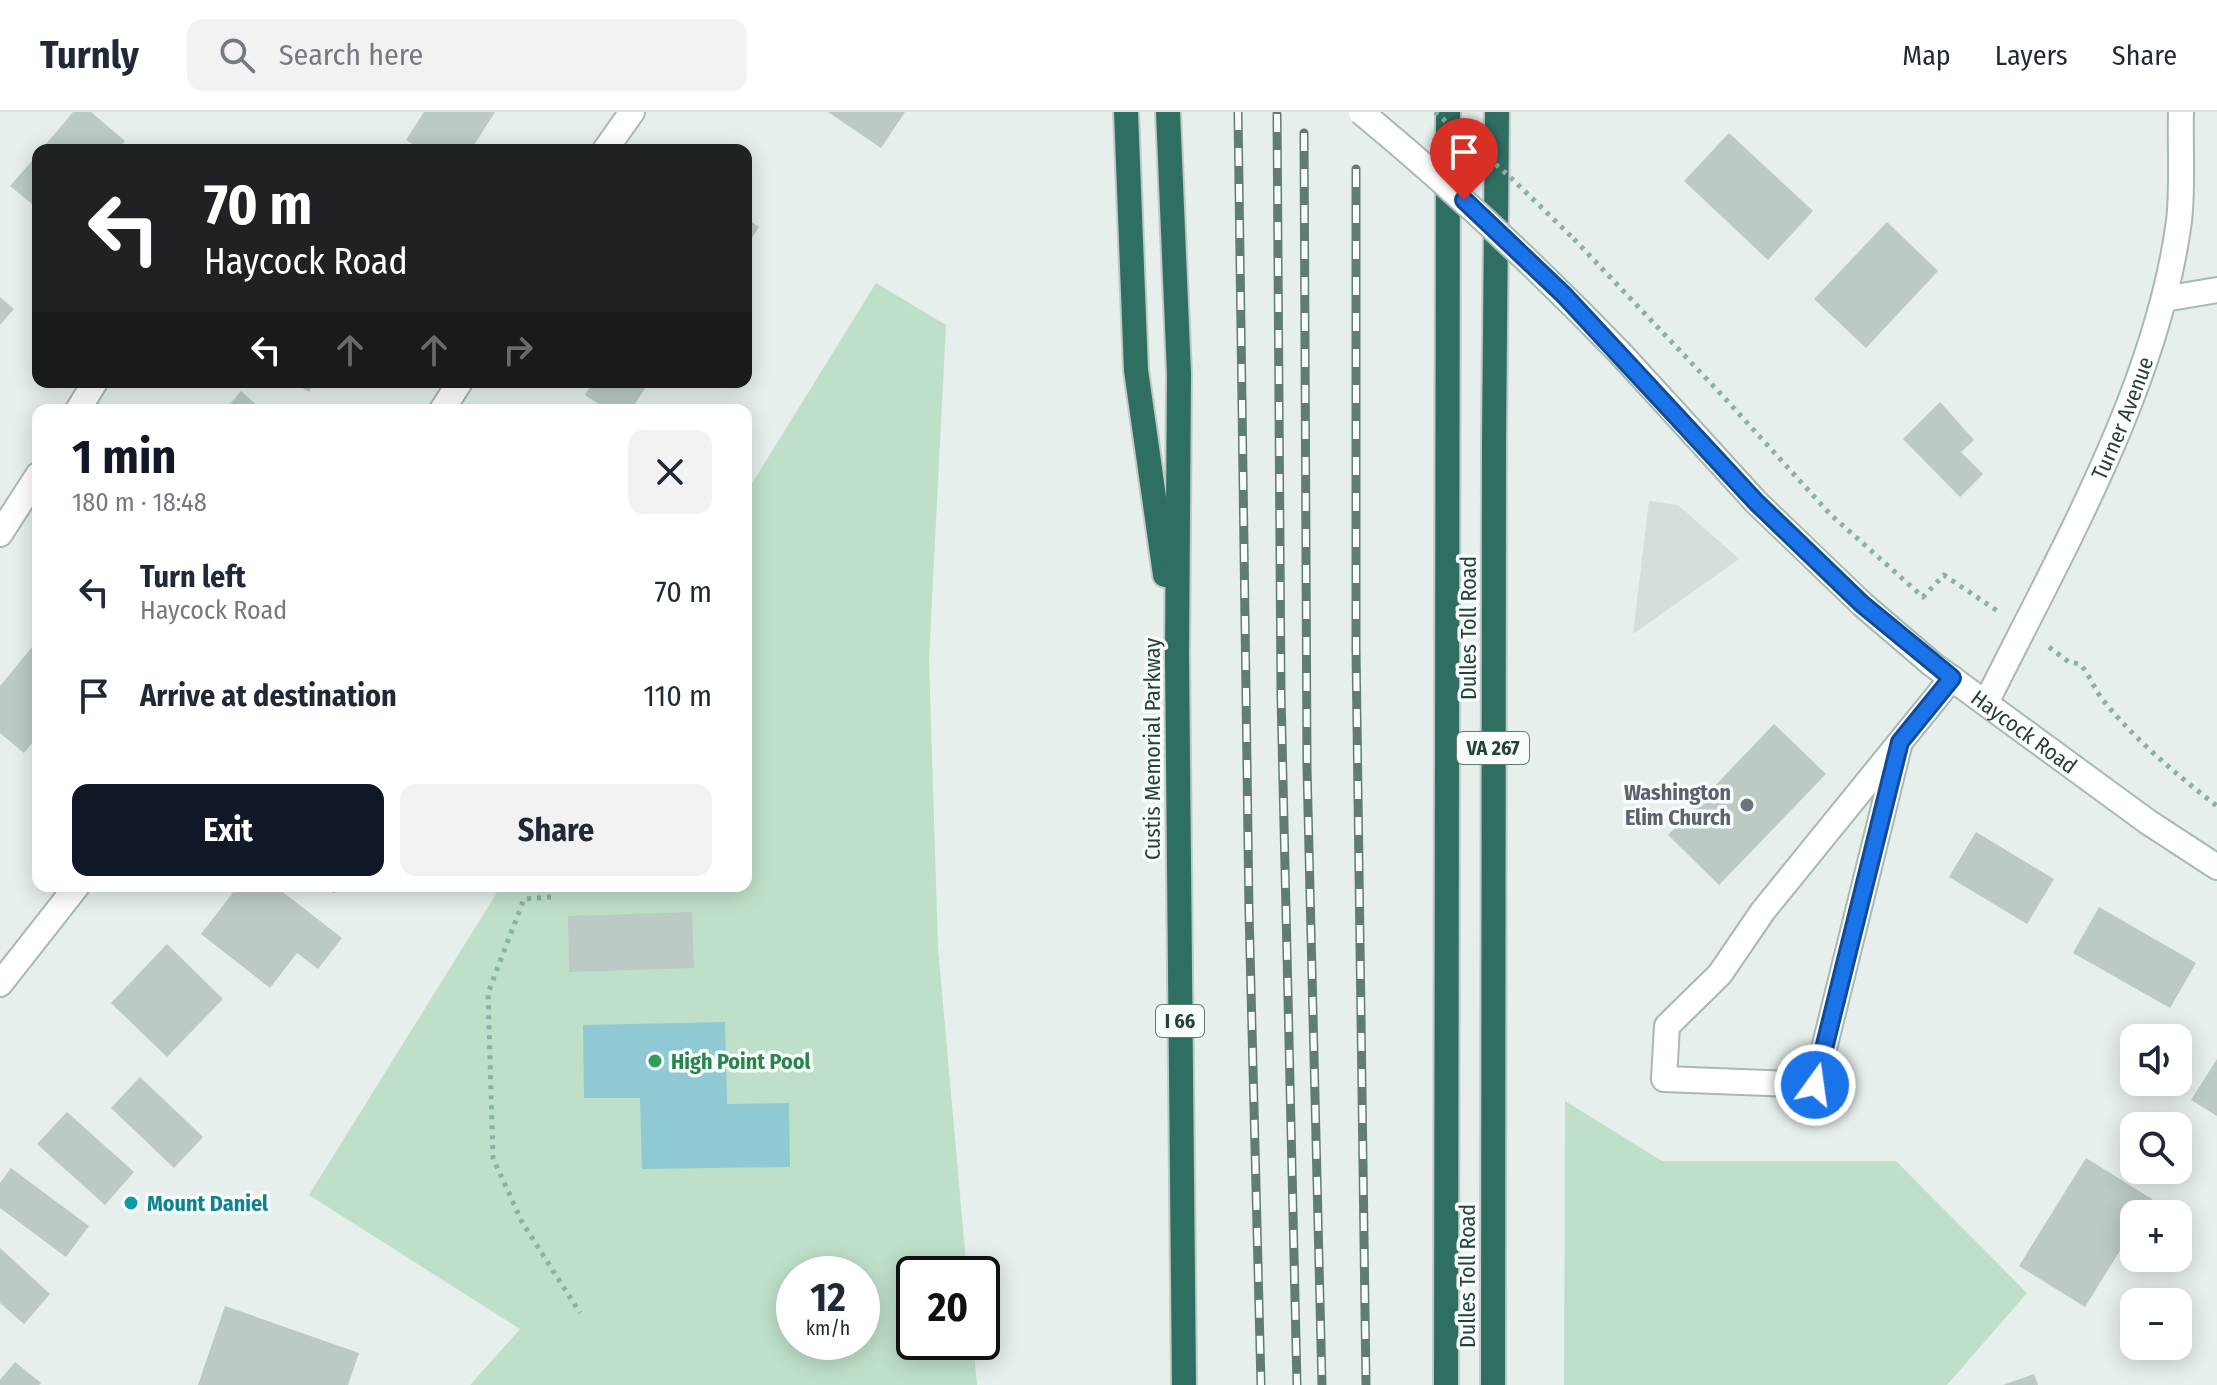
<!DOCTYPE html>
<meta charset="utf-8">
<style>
body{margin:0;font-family:"Fira Sans Condensed",sans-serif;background:#f2f2f3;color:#1f2937;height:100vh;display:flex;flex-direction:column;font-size:30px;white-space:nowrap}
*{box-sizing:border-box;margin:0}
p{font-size:26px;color:#747a83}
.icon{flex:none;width:44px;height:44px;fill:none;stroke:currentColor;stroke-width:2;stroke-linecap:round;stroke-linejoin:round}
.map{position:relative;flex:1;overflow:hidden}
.panel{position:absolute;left:32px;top:292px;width:720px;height:488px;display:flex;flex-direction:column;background:#fff;border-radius:16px;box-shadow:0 4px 20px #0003}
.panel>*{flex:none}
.hud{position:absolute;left:32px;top:32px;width:720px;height:244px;border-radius:16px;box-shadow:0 4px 20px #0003;background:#202124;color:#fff;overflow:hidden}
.buttons{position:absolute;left:2120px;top:912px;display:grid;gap:16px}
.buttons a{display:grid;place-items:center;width:72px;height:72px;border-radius:16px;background:#fff;box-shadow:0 4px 20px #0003;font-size:40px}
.speed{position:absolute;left:776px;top:1144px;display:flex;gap:16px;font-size:40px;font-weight:700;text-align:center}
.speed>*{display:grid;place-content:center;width:104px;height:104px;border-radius:50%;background:#fff;box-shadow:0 4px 20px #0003;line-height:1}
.speed small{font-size:20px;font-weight:400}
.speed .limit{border:4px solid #111;border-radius:12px;background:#fff;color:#111}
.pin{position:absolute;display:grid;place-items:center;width:68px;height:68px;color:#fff;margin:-82px -34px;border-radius:50% 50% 50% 0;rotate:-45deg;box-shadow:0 0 8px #0007}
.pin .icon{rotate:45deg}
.me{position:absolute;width:88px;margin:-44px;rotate:14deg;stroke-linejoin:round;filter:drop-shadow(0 0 6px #0008)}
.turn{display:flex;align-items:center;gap:28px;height:168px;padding:0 40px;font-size:36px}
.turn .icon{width:104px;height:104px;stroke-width:2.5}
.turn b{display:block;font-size:56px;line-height:68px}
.lanes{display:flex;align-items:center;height:76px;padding:0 40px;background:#0003;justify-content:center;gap:40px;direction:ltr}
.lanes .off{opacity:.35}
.round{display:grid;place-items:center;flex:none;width:84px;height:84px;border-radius:16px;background:#f2f2f3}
.overview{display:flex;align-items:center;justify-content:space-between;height:136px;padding:0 40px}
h1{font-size:48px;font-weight:700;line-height:60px;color:#111827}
.action{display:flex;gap:16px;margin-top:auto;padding:16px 40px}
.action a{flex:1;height:92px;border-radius:16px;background:#111827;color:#fff;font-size:32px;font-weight:700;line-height:92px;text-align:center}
.action a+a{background:#f2f2f3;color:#1f2937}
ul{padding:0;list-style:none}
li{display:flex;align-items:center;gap:24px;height:104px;padding:0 40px}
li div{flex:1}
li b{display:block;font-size:30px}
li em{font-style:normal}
header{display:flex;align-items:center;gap:48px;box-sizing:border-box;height:112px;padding:0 40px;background:#fff;border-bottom:2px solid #e0e1e3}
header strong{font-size:38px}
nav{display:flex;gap:44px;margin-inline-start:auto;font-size:28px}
.search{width:560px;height:72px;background:#f2f2f3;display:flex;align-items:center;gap:20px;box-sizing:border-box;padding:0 28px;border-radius:16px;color:#747a83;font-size:30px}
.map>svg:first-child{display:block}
.built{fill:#d4dfda}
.green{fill:#bfe0c8;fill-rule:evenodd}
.water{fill:#8ec9d4}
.building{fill:#bbcac4}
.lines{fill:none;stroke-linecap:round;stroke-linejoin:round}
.service-casing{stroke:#a8b8b2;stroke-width:28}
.minor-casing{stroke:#a8b8b2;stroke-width:28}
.secondary-casing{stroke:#a4bbb3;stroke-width:28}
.motorway-casing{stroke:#c2cac8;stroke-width:28}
.path{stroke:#86b3a5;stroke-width:5;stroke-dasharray:4 6;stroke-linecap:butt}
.service{stroke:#fff;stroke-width:24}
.minor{stroke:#fff;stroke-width:24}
.secondary{stroke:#fff;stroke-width:24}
.motorway{stroke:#2f6f62;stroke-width:24}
.rail-casing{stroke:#5f7d75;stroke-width:9}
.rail{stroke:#f7fbf9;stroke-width:6;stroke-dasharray:18;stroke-linecap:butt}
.secondary-bridge-casing{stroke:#a4bbb3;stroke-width:28;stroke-linecap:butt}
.path-bridge{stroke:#86b3a5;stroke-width:5;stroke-dasharray:4 6;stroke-linecap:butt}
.secondary-bridge{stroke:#fff;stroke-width:24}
.route-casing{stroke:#114b97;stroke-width:20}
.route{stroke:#1a73e8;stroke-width:14}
.worship-dot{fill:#6b7280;stroke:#f7fbf9;stroke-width:3}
.leisure-dot{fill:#2e9e5b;stroke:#f7fbf9;stroke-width:3}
.culture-dot{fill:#0f9aa8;stroke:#f7fbf9;stroke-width:3}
.labels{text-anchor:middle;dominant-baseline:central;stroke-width:7;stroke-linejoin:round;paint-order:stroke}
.shield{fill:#f7fbf9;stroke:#637a73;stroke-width:2}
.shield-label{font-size:20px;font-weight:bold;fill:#24423a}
.street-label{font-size:22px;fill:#24423a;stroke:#f7fbf9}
.worship-label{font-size:22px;font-weight:bold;fill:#5b616d;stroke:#f7fbf9;text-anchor:end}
.leisure-label{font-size:22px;font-weight:bold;fill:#27864d;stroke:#f7fbf9;text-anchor:start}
.culture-label{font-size:22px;font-weight:bold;fill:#0d838f;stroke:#f7fbf9;text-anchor:start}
</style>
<header>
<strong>Turnly</strong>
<div class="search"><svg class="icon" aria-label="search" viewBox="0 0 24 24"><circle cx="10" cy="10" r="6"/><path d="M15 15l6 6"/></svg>Search here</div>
<nav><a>Map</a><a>Layers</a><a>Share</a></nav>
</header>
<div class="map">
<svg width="2217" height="1273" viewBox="0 0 2217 1273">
<rect width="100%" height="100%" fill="#e6efeb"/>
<path class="built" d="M1649,389L1678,393L1739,447L1633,522Z"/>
<g class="green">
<path d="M876,171L946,213L929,547L938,835L967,1162H914V1230H973L977,1273H470L520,1217L309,1083L501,774H746V381ZM794,1162H862V1230H794Z"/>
<path d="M1565,989L1662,1049H1896L2027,1181L1947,1273H1564Z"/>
</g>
<path class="water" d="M725,910L727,992L789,991L790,1055L642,1057L640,986H584L583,913Z"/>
<g class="building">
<path d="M73,0H91L125,29L117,38H41Z"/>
<path d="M424,0H495L471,38H422L406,28Z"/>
<path d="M828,0H905L881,36Z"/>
<path d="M1729,21L1813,99L1768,148L1684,69Z"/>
<path d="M38,42V97L10,74Z"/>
<path d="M746,106L759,115L746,135Z"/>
<path d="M1887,110L1938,159L1866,236L1814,187Z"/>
<path d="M0,185L14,197L0,213Z"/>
<path d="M293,270H315L309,280Z"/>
<path d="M593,270H649L631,298H608L585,283Z"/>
<path d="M241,279L262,298H225Z"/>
<path d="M1940,290L1974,328L1961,340L1983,362L1960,385L1903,327Z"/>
<path d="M38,528V624L24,641L0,621V574Z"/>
<path d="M1774,612L1826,662L1719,773L1668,723Z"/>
<path d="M1976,720L2054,767L2027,812L1949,765Z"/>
<path d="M238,774H275L342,826L318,857L297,841L270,876L201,822Z"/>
<path d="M325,774H342L334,782Z"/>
<path d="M2099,795L2196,851L2170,896L2073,841Z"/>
<path d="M692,800L694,856L569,860L568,804Z"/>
<path d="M167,832L223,887L167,945L111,891Z"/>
<path d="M2217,947V1004L2191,988Z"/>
<path d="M140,965L203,1025L174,1056L111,996Z"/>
<path d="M67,1000L134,1060L105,1093L37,1032Z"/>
<path d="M2086,1046L2152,1087L2143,1102H2134V1116L2085,1195L2019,1154Z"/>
<path d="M11,1056L89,1114L66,1145L0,1096V1071Z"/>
<path d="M0,1136L50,1182L24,1212L0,1191Z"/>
<path d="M225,1194L359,1241L348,1273H198Z"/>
<path d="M15,1250L41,1271L39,1273H0V1268Z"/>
<path d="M2034,1262L2038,1273H2003Z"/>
</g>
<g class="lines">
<g class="service-casing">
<path id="service" d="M1900,630L1815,973L1664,967L1667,914L1720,862L1763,799L1952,566"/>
</g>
<g class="minor-casing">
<g id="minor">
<path d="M605,38L632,0"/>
<path d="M2164,187L2217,178"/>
<path d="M78,298L95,270"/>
<path d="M442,298L460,270"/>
<path d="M0,422L38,363"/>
<path id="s1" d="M1986,591C2060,441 2157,276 2179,109C2183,74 2180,36 2181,0"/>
<path d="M0,872L77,774"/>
</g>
</g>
<g class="secondary-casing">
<g id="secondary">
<path id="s2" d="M1621,242L1756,390L1862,492L1932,552L2148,710L2217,755"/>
</g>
</g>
<g class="motorway-casing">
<g id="motorway">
<path d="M1126,0L1136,258L1165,463"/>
<path d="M1168,0L1179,262L1177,544L1184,1273"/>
<path d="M1446,1273L1448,0"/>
<path d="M1493,1273L1494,330L1497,0"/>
</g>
</g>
<g class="path">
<path d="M1574,127L1721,282L1830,402L1923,485L1944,463L1999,500"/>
<path d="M2049,535L2069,550L2080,552C2090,563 2094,577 2103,588C2136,629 2176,662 2217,694"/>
<path d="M551,785L524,787L488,881L493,1046L522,1110L580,1201"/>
</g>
<use href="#service" class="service"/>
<use href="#minor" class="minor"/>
<use href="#secondary" class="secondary"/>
<use href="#motorway" class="motorway"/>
<g class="rail-casing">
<g id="rail">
<path d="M1238,0L1249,798L1261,1273"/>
<path d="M1277,2L1281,583L1297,1273"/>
<path d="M1304,21L1307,656L1322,1273"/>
<path d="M1356,57V537L1366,1273"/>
</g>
</g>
<use href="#rail" class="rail"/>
<g class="secondary-bridge-casing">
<path id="secondary-bridge" d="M1361,0C1453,76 1539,157 1621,242"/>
</g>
<path class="path-bridge" d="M1435,0L1508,63L1574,127"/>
<use href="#secondary-bridge" class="secondary-bridge"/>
</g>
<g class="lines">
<g class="route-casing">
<path id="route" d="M1464,88L1564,183L1756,390L1862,492L1952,566L1900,630L1815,973"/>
</g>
<use href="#route" class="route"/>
</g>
<circle class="worship-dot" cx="1747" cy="693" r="8"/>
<circle class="leisure-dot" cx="655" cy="949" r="8"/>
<circle class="culture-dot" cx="131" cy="1091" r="8"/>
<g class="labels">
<g class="shield">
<rect x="1457" y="620" width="72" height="32" rx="6"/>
<rect x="1156" y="893" width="48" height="32" rx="6"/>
</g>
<g class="shield-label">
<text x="1493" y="636">VA 267</text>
<text x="1180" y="909">I 66</text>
</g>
<g class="street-label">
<text stroke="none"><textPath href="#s1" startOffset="316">Turner Avenue</textPath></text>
<text transform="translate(1468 516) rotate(-90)">Dulles Toll Road</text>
<text stroke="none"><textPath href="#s2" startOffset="554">Haycock Road</textPath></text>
<text transform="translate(1152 637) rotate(-90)">Custis Memorial Parkway</text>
<text transform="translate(1467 1164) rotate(-90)">Dulles Toll Road</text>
</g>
<g class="worship-label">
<text x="1731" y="680">Washington<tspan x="1731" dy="25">Elim Church</tspan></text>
</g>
<g class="leisure-label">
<text x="671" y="949">High Point Pool</text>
</g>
<g class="culture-label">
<text x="147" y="1091">Mount Daniel</text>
</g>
</g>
</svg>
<div class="buttons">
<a><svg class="icon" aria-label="sound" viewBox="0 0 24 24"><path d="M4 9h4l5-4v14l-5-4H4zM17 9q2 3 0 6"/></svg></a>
<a><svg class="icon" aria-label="search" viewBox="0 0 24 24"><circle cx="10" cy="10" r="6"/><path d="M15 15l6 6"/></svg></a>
<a>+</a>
<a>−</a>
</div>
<div class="speed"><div>12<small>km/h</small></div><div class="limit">20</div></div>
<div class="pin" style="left:1464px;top:88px;background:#d93025"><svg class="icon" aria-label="arrive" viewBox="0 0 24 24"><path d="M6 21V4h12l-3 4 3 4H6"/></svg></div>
<svg class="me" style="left:1815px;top:973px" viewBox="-20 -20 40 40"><circle r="17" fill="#1a73e8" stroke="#fff" stroke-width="3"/><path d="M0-11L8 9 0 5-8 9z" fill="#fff"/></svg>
<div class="hud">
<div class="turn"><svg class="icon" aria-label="left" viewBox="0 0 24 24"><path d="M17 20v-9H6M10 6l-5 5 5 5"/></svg><div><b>70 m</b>Haycock Road</div></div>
<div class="lanes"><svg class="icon" aria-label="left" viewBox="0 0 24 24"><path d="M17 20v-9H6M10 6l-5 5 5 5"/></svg><svg class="icon off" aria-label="ahead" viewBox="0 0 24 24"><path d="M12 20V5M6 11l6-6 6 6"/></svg><svg class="icon off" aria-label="ahead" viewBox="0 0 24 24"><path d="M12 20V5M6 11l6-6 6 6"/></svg><svg class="icon off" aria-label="right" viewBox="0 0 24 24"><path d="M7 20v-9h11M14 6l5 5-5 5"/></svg></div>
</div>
<section class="panel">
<div class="overview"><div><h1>1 min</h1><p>180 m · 18:48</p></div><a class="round"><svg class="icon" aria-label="close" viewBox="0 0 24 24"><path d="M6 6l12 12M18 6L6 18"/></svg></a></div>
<ul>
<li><svg class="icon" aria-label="left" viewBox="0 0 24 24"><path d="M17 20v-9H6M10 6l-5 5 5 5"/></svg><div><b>Turn left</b><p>Haycock Road</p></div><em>70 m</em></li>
<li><svg class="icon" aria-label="arrive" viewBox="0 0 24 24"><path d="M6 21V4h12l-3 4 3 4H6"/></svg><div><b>Arrive at destination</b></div><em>110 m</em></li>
</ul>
<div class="action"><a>Exit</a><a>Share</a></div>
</section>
</div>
